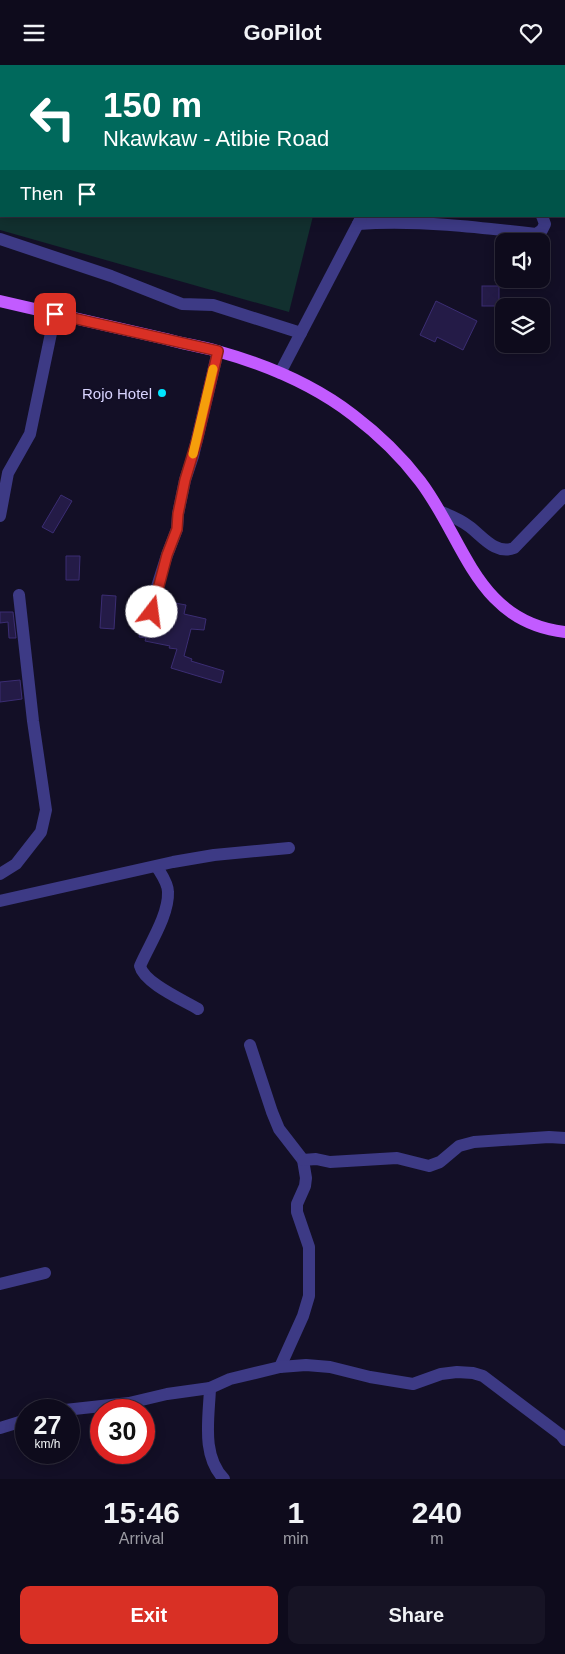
<!DOCTYPE html>
<style>
body{margin:0;font-family:Helvetica,sans-serif;background:#171425;color:#f1f3f6;height:100vh;display:flex;flex-direction:column;font-size:19px;white-space:nowrap}
*{box-sizing:border-box;margin:0}
p{font-size:16px;color:#9b9ba3}
.icon{flex:none;width:28px;height:28px;fill:none;stroke:currentColor;stroke-width:2;stroke-linecap:round;stroke-linejoin:round}
.map{position:relative;height:1414px;overflow:hidden}
.drawer{display:flex;flex-direction:column;background:#0e0b1c;flex:1}
.drawer>*{flex:none}
.hud{position:absolute;left:0px;top:0px;width:565px;height:152px;box-shadow:0 2px 12px #0003,0 0 0 1px #2e2b3b;background:#00695c;color:#fff;overflow:hidden}
.controls{position:absolute;left:495px;top:168px;display:grid;gap:10px}
.controls a{display:grid;place-items:center;width:55px;height:55px;border-radius:10px;background:#0e0b1c;box-shadow:0 2px 12px #0003,0 0 0 1px #2e2b3b;font-size:25px}
.speed{position:absolute;left:15px;top:1334px;display:flex;gap:10px;font-size:25px;font-weight:700;text-align:center}
.speed>*{display:grid;place-content:center;width:65px;height:65px;border-radius:50%;background:#0e0b1c;box-shadow:0 2px 12px #0003,0 0 0 1px #2e2b3b;line-height:1}
.speed small{font-size:12px;font-weight:400}
.speed .limit{border:8px solid #d22;background:#fff;color:#111}
.pin{position:absolute;display:grid;place-items:center;width:42px;height:42px;color:#fff;margin:-21px;border-radius:10px;box-shadow:0 2px 8px #0006}
.me{position:absolute;width:55px;margin:-28px;rotate:15deg;stroke-linejoin:round;filter:drop-shadow(0 0 4px #0008)}
.turn{display:flex;align-items:center;gap:18px;height:105px;padding:0 20px;font-size:22px}
.turn .icon{width:65px;height:65px;stroke-width:2.5}
.turn b{display:block;font-size:35px;line-height:42px}
.then{display:flex;align-items:center;height:48px;padding:0 20px;background:#0003;gap:10px;font-size:19px}
.eta{display:flex;justify-content:space-evenly;align-items:center;height:85px;text-align:center}
.eta b{font-size:30px;font-weight:700;line-height:35px}
.button{display:flex;gap:10px;margin-top:auto;padding:10px 20px}
.button a{flex:1;height:58px;border-radius:10px;background:#d93025;color:#fff;font-size:20px;font-weight:700;line-height:58px;text-align:center}
.button a+a{background:#171425;color:#f1f3f6}
header{display:flex;justify-content:space-between;align-items:center;height:65px;padding:0 20px;background:#0e0b1c;font-size:22px;font-weight:700}
.map>svg:first-child{display:block}
.green{fill:#12302f}
.building{fill:#241b47;stroke:#3b2d73}
.lines{fill:none;stroke-linecap:round;stroke-linejoin:round}
.minor{stroke:#3d3a85;stroke-width:12}
.major{stroke:#c25bff;stroke-width:12}
.route-casing{stroke:#8d1f18;stroke-width:12}
.route{stroke:#d93025;stroke-width:9}
.slow{stroke:#f59e0b;stroke-width:9}
.poi-dot{fill:#00e5ff;stroke:#130f26;stroke-width:2}
.labels{text-anchor:middle;dominant-baseline:central;stroke-width:4;stroke-linejoin:round;paint-order:stroke}
.poi-label{font-size:15px;fill:#d9d4ff;stroke:#130f26;text-anchor:end}
</style>
<header><svg class="icon" aria-label="menu" viewBox="0 0 24 24"><path d="M4 6h16M4 12h16M4 18h16"/></svg>GoPilot<svg class="icon" aria-label="heart" viewBox="0 0 24 24"><path d="M12 20l-8-8c-3-5 5-10 8-4 3-6 11-1 8 4z"/></svg></header>
<div class="map">
<svg width="565" height="1414" viewBox="0 0 565 1414">
<rect width="100%" height="100%" fill="#130f26"/>
<path class="green" d="M0,0H352L1,1V151H313L289,247L0,165Z"/>
<g class="building">
<path d="M495,200L504,201V216H495Z"/>
<rect x="482" y="221" width="17" height="20"/>
<path d="M436,236L477,256L463,285L437,272L435,277L420,270Z"/>
<path d="M61,430L72,436L53,468L42,462Z"/>
<path d="M66,491H80L79,515H66Z"/>
<path d="M102,530L116,531L114,564L100,563Z"/>
<path d="M175,538L186,540L184,549L206,554L204,565L191,564L184,591L192,594L191,596L224,606L221,618L171,603L177,584L169,583L170,581L145,576L146,573L139,572L142,553L151,555L159,552L172,554Z"/>
<path d="M0,547H13L16,573H9L8,557L0,558Z"/>
<path d="M20,615L22,634L0,637V617Z"/>
</g>
<g class="lines">
<g class="minor">
<path d="M496,0L497,1"/>
<path d="M447,1L448,0"/>
<path d="M358,159C418,155 477,162 536,169L542,165L545,159L542,151"/>
<path d="M0,174L111,211L182,239L213,240L301,268"/>
<path d="M280,308L361,153"/>
<path d="M441,447C452,451 461,455 470,462C483,472 496,490 514,483L565,430"/>
<path d="M0,451L8,408L30,369L55,249"/>
<path d="M152,547L154,531L167,490L177,464L178,449L185,415L193,391L218,286"/>
<path d="M157,802C161,809 168,818 168,827C169,850 149,880 140,901C144,918 183,935 198,944"/>
<path d="M0,809L16,799L41,767L46,745L33,656L19,530"/>
<path d="M0,836L173,797L214,790L289,783"/>
<path d="M250,980L272,1047L279,1064L303,1095L306,1113L305,1121L297,1139V1147L309,1182V1231L303,1251L280,1302"/>
<path d="M303,1095L316,1094L330,1097L397,1093L429,1101L440,1097L459,1081L474,1077L549,1072L565,1073"/>
<path d="M0,1219L45,1208"/>
<path d="M210,1323C209,1353 201,1390 224,1414"/>
<path d="M65,1345L129,1338L167,1329L210,1323L230,1314L280,1302L306,1300L330,1302L370,1312L413,1319L441,1309L457,1307L473,1308L483,1311L561,1370L565,1375"/>
<path d="M0,1363L26,1355"/>
</g>
<path class="major" d="M0,236C55,249 110,261 166,274C183,279 200,281 217,286C264,299 314,320 353,350C378,369 401,391 420,416C465,475 476,557 565,567"/>
</g>
<g class="lines">
<g class="route-casing">
<path id="route" d="M55,249L218,286L197,375L185,415L178,449L177,464L167,490L152,547"/>
</g>
<use href="#route" class="route"/>
<path class="slow" d="M193,389L213,304"/>
</g>
<circle class="poi-dot" cx="162" cy="328" r="5"/>
<g class="labels">
<g class="poi-label">
<text x="152" y="328">Rojo Hotel</text>
</g>
</g>
</svg>
<div class="controls">
<a><svg class="icon" aria-label="sound" viewBox="0 0 24 24"><path d="M4 9h4l5-4v14l-5-4H4zM17 9q2 3 0 6"/></svg></a>
<a><svg class="icon" aria-label="layers" viewBox="0 0 24 24"><path d="M12 4l9 5-9 5-9-5zM3 14l9 5 9-5"/></svg></a>
</div>
<div class="speed"><div>27<small>km/h</small></div><div class="limit">30</div></div>
<div class="pin" style="left:55px;top:249px;background:#d93025"><svg class="icon" aria-label="arrive" viewBox="0 0 24 24"><path d="M6 21V4h12l-3 4 3 4H6"/></svg></div>
<svg class="me" style="left:152px;top:547px" viewBox="-20 -20 40 40"><circle r="19" fill="#fff"/><path d="M0-13L10 11 0 6-10 11z" fill="#d93025"/></svg>
<div class="hud">
<div class="turn"><svg class="icon" aria-label="left" viewBox="0 0 24 24"><path d="M17 20v-9H6M10 6l-5 5 5 5"/></svg><div><b>150 m</b>Nkawkaw - Atibie Road</div></div>
<div class="then">Then<svg class="icon" aria-label="arrive" viewBox="0 0 24 24"><path d="M6 21V4h12l-3 4 3 4H6"/></svg></div>
</div>
</div>
<section class="drawer">
<div class="eta">
<div><b>15:46</b><p>Arrival</p></div>
<div><b>1</b><p>min</p></div>
<div><b>240</b><p>m</p></div>
</div>
<div class="button"><a>Exit</a><a>Share</a></div>
</section>
